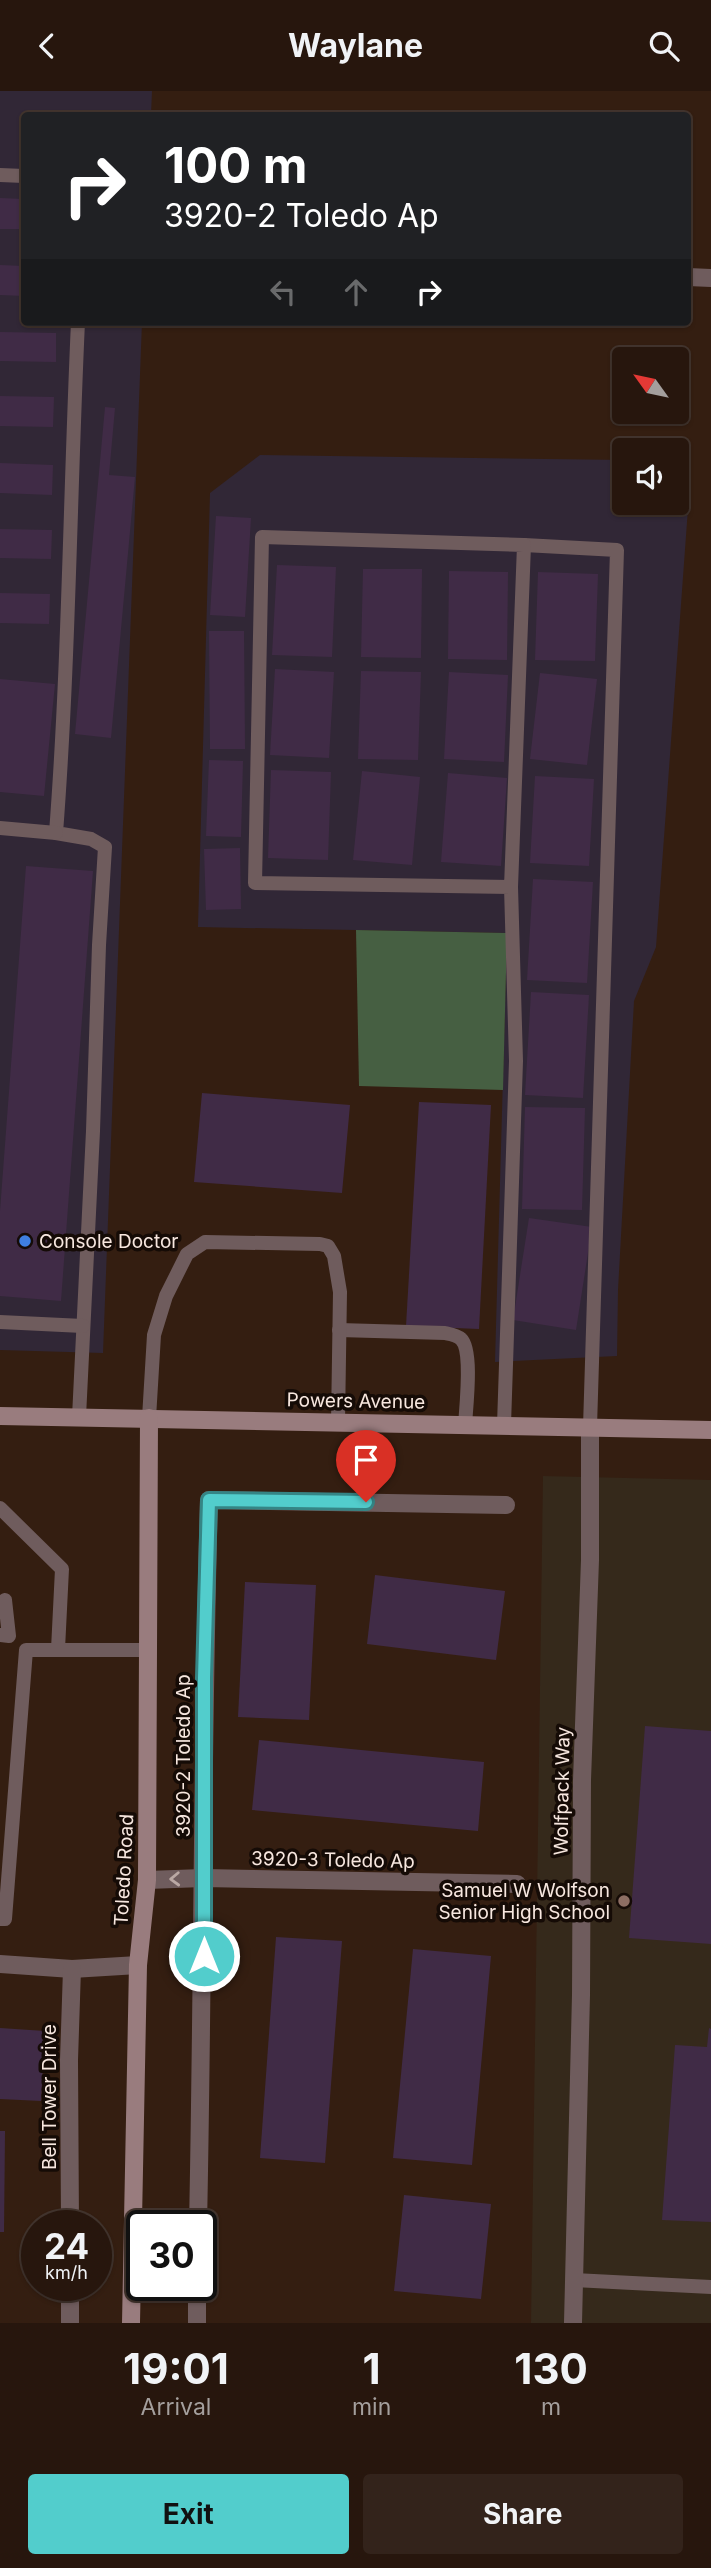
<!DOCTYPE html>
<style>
body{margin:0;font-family:Inter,sans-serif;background:#33231b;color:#f1f3f6;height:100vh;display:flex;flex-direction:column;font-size:26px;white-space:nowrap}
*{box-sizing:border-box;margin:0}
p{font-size:23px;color:#a49f9d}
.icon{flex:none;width:38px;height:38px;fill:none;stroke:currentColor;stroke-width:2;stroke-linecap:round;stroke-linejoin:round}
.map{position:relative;height:2232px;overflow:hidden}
.side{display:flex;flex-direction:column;background:#27160d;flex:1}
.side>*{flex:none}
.top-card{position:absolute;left:21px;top:21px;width:670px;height:214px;border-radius:7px;box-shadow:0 2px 5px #0004,0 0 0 2px #43352e;background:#202124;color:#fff;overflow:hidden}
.needle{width:46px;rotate:303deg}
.controls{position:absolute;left:612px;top:256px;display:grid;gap:14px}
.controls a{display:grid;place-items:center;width:77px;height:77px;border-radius:7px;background:#27160d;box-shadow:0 2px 5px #0004,0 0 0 2px #43352e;font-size:35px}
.speed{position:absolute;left:21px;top:2119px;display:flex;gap:14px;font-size:35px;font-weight:700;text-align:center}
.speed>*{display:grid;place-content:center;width:91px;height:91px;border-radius:50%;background:#27160d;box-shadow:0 2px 5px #0004,0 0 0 2px #43352e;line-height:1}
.speed small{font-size:18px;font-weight:400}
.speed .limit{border:4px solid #111;border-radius:10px;background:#fff;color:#111}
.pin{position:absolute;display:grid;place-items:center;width:60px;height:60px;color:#fff;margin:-72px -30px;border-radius:50% 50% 50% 0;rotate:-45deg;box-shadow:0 0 7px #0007}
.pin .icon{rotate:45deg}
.me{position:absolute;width:77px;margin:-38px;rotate:0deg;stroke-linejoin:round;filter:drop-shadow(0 0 5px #0008)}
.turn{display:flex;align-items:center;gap:24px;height:147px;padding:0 28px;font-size:32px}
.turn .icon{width:91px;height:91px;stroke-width:2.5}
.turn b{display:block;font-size:49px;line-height:60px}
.lanes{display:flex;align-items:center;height:66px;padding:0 28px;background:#0003;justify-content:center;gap:35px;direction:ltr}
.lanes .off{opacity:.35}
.eta{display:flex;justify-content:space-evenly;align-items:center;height:119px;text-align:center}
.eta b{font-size:42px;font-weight:700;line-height:49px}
.action{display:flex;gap:14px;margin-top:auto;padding:14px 28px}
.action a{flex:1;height:80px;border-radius:7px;background:#52cdcc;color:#111;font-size:28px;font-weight:700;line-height:80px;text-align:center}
.action a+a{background:#33231b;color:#f1f3f6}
header{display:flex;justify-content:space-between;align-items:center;height:91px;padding:0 28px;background:#27160d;font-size:32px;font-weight:700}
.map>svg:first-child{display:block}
.industrial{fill:#312736}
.education{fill:#35291b}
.forest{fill:#465f42}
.building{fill:#402b46}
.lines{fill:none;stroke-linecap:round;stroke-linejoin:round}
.lane{stroke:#6f5c5d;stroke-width:14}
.street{stroke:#6f5c5d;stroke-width:18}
.secondary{stroke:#997c7e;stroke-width:18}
.oneway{stroke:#baa8a4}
.route-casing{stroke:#358585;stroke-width:18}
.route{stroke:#52cdcc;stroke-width:12}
.shop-dot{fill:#3f7fe0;stroke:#150b06;stroke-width:2.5}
.education-dot{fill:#8d6e63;stroke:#150b06;stroke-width:2.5}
.labels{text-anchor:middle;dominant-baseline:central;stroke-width:7;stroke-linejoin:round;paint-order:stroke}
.poi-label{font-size:19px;fill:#f7e7df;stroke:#150b06;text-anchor:start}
.street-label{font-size:19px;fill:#f7e7df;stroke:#150b06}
</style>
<header><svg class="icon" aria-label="back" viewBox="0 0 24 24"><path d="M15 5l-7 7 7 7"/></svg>Waylane<svg class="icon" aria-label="search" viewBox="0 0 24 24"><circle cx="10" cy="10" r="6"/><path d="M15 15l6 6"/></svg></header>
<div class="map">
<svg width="711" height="2232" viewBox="0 0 711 2232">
<rect width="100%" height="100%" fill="#341e11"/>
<g class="industrial">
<path d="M0,0H152L151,24H24V231H142L103,1262L0,1259Z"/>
<path d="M260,364L625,369V411H677V382L690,390L656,856L634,910L618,1199L617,1265L495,1271L507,842L198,836L210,402Z"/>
</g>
<path class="education" d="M543,1385L711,1389V2232H531Z"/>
<path class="forest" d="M356,839L507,842L503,999L359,995Z"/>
<g class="building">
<path d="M0,107L24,108V138H0Z"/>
<path d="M0,174L24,175V205L0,204Z"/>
<path d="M0,241L56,242V271L0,270Z"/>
<path d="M0,305L54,306L53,336L0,335Z"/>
<path d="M105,316L115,317L109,384L135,386L111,647L75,643Z"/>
<path d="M0,372L53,374L52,404L0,402Z"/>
<path d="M216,425L251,427L245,526L210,524Z"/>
<path d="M0,438L52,439L51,468L0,467Z"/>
<path d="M277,474L336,476L332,566L272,564Z"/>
<path d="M363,478H422L421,567L361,566Z"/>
<path d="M449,480L508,481L507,569L448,568Z"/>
<path d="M538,481L598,483L595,570L535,569Z"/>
<path d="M0,502L50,503L49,533L0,532Z"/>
<path d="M209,540H244L245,658H210Z"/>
<path d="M275,578L334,581L329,667L270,664Z"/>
<path d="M361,580L421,581L418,669L358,668Z"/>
<path d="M449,581L508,584L504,671L444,668Z"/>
<path d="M540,582L597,588L587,674L530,668Z"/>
<path d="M0,588L55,593L44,705L0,701Z"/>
<path d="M209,669L243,670L241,746L206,745Z"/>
<path d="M271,679L331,681L328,769L268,767Z"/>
<path d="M362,680L420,686L412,774L353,769Z"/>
<path d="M448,682L507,687L501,775L441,771Z"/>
<path d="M535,685L594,688L589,775L530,772Z"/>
<path d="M240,757L241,818L206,819L204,758Z"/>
<path d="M26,775L93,780L61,1210L0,1205V1120Z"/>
<path d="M533,788L593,791L587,892L527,889Z"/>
<path d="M531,901L589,904L583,1007L525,1004Z"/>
<path d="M202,1002L350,1014L342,1102L194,1091Z"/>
<path d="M419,1011L491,1014L479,1238L406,1235Z"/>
<path d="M525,1016L585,1017L582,1119L522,1118Z"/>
<path d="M529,1127L592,1136L576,1239L513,1229Z"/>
<path d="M375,1484L505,1500L496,1569L367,1553Z"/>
<path d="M245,1491L316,1494L309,1629L238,1626Z"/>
<path d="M645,1635L711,1640V1853L629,1847Z"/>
<path d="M259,1649L484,1671L478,1740L252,1719Z"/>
<path d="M276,1846L342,1850L325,2072L260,2067Z"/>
<path d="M413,1858L491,1865L472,2074L393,2067Z"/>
<path d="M0,1937L45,1940L41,2010L0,2008Z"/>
<path d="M709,1937L711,1938V2131L662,2129L675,1954L707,1956Z"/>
<path d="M0,2040H5L4,2141H0Z"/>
<path d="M404,2104L491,2113L481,2208L394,2200Z"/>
</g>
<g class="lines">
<g class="lane">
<path d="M0,84L24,85"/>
<path d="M78,231C70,401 69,572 56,742L91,748L105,756L99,854L93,1040L79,1326"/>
<path d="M524,454L617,459L590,1336"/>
<path d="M0,737L56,742"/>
<path d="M0,1231L83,1235"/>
<path d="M339,1239L445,1242C450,1243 457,1244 461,1248C473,1259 466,1317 465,1334"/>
<path d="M149,1327L154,1244L166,1205L187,1163L205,1151L320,1153L328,1155L334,1165L340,1201L338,1331"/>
<path d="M504,1334L516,970L511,796L255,792L262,446L524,454L511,796"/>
<path d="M0,1417L62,1478L58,1558"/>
<path d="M0,1544L9,1545L5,1509"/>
<path d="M0,1828H5L26,1559H148"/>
<path d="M574,2189L711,2196"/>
</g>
<g class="street">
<path d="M688,186L711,187"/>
<path d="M147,1789L203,1787L517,1793"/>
<path d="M0,1873L72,1878L138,1874"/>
<path d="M70,2135L69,1969L72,1878"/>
<path d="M198,2135C203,1893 202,1651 209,1409L506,1414"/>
<path d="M70,2232V2194"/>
<path d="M197,2232V2194"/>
<path d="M573,2232L581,1904L582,1689L590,1469V1336"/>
</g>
<g class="secondary">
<path d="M0,1325L711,1339"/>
<path d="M131,2232L138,1874L147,1789L149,1327"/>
</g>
</g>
<defs><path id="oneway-chevron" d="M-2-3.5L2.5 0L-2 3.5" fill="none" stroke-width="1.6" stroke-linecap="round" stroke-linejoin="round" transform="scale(1.75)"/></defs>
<use class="oneway" href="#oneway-chevron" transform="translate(175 1788) rotate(178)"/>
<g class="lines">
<g class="route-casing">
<path id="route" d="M204,1865V1587L209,1409L366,1411"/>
</g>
<use href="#route" class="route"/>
</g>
<circle class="shop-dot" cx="25" cy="1150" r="7"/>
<circle class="education-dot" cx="624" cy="1810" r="7"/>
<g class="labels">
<g class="poi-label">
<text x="39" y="1150">Console Doctor</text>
<text x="610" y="1799" text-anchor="end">Samuel W Wolfson<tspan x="610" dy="22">Senior High School</tspan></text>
</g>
<g class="street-label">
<text transform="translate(356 1310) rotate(1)">Powers Avenue</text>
<text transform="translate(183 1665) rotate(-90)">3920-2 Toledo Ap</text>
<text transform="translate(562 1700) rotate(-89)">Wolfpack Way</text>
<text transform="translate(333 1769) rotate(1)">3920-3 Toledo Ap</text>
<text transform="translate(124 1779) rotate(-87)">Toledo Road</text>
<text transform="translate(49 2006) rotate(-90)">Bell Tower Drive</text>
</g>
</g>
</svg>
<div class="controls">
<a><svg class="needle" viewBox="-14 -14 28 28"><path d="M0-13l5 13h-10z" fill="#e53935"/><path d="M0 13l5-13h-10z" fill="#a49f9d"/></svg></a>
<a><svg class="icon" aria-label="sound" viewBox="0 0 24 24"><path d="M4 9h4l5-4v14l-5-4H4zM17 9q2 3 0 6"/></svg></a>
</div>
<div class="speed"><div>24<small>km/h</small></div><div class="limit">30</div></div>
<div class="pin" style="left:366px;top:1411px;background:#d93025"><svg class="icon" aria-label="arrive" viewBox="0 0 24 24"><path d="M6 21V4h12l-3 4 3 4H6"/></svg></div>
<svg class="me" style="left:204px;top:1865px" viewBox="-20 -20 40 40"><circle r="17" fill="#52cdcc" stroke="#fff" stroke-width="3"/><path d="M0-11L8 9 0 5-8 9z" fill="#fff"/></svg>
<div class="top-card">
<div class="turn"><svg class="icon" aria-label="right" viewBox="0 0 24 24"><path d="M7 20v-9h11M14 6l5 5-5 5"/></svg><div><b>100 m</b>3920-2 Toledo Ap</div></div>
<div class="lanes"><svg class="icon off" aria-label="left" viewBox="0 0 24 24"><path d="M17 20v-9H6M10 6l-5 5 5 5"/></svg><svg class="icon off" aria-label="ahead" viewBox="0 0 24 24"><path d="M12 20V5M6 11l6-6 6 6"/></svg><svg class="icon" aria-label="right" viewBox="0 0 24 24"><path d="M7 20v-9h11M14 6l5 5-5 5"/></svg></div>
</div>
</div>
<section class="side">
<div class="eta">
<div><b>19:01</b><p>Arrival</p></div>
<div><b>1</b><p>min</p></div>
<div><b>130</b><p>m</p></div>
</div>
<div class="action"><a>Exit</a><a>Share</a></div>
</section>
